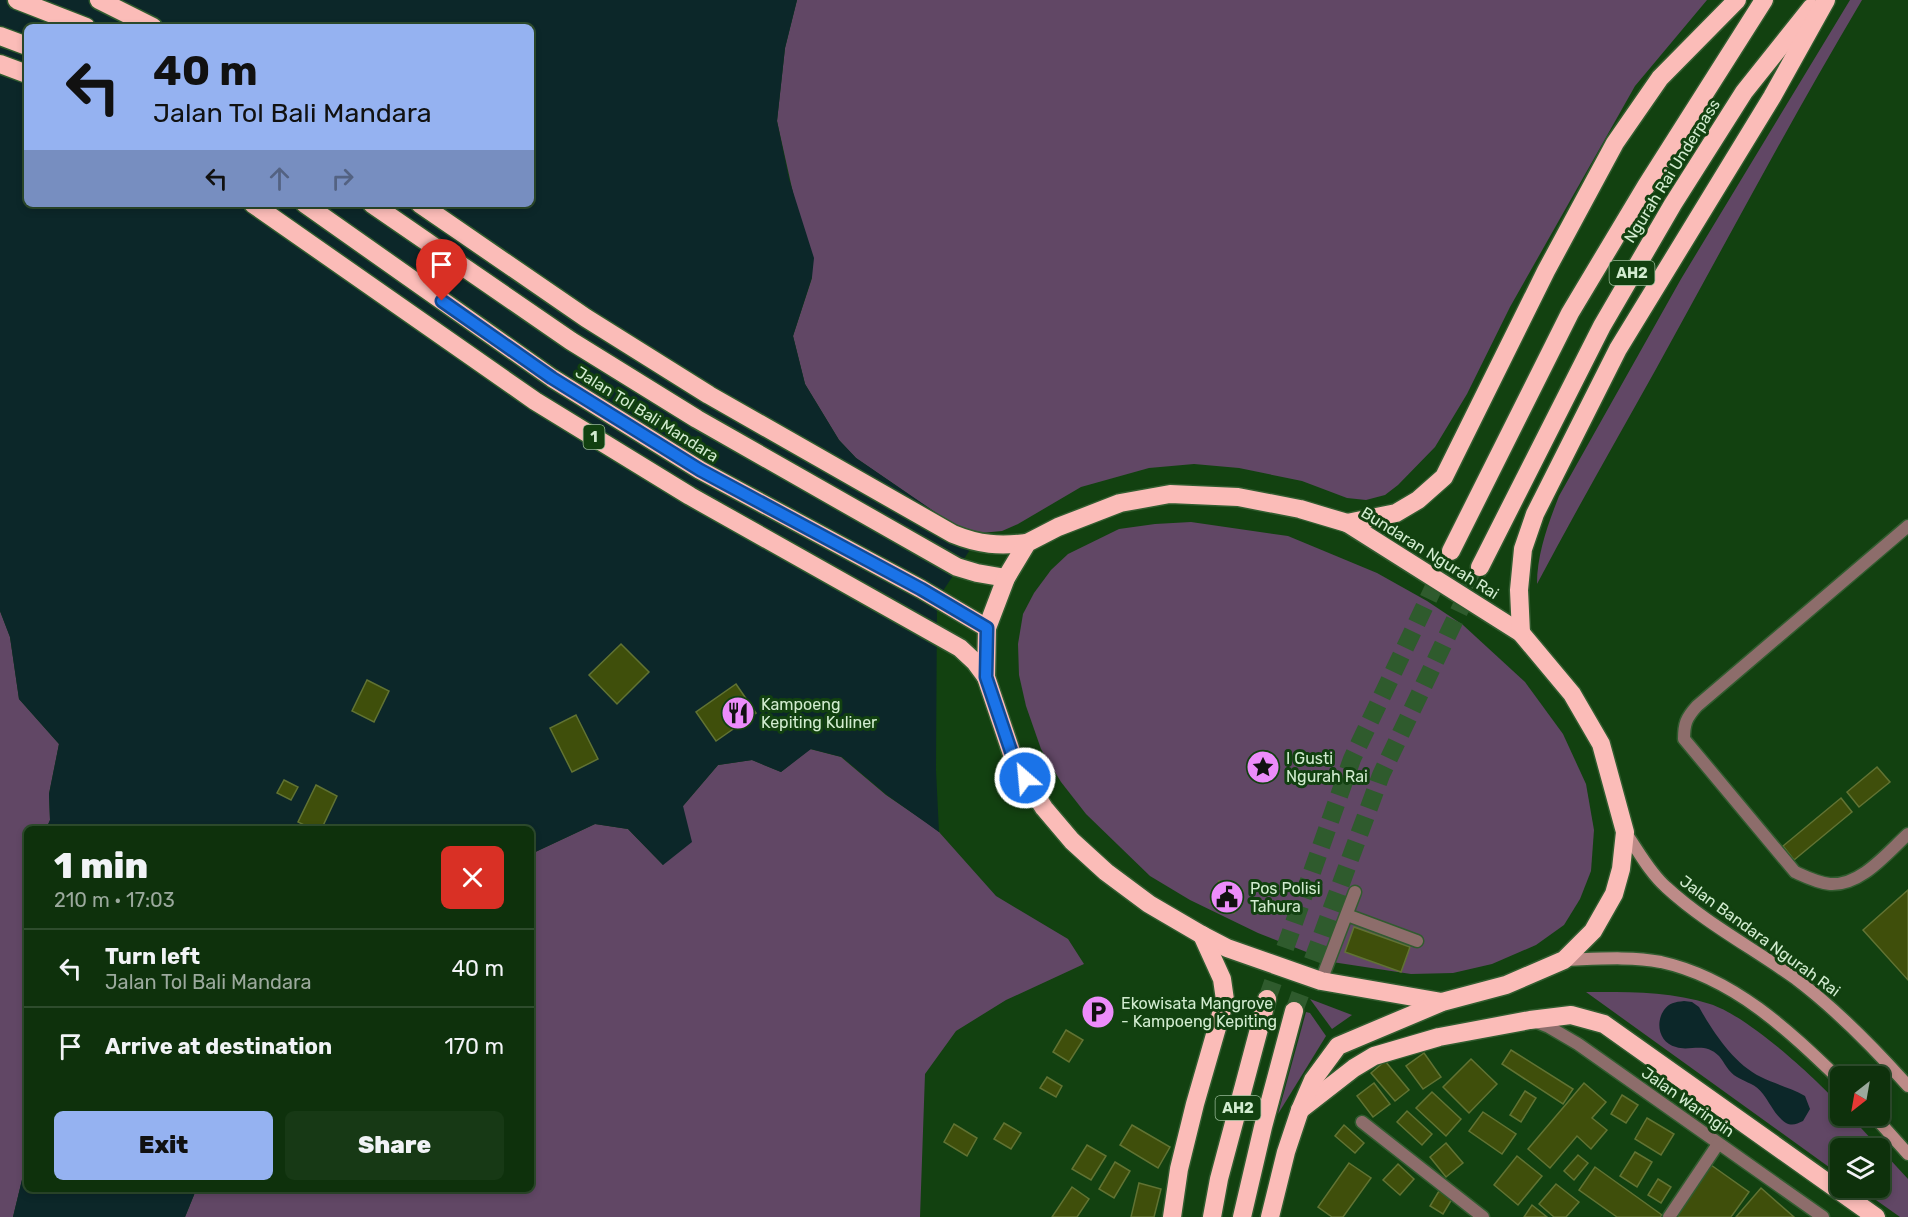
<!DOCTYPE html>
<meta charset="utf-8">
<style>
body{margin:0;font-family:Rubik,sans-serif;background:#173915;color:#f1f3f6;height:100vh;display:flex;flex-direction:column;font-size:22px;white-space:nowrap}
*{box-sizing:border-box;margin:0}
p{font-size:20px;color:#9ba99d}
.icon{flex:none;width:33px;height:33px;fill:none;stroke:currentColor;stroke-width:2;stroke-linecap:round;stroke-linejoin:round}
.map{position:relative;flex:1;overflow:hidden}
.drawer{position:absolute;left:24px;top:826px;width:510px;height:366px;display:flex;flex-direction:column;background:#0e310c;border-radius:9px;box-shadow:0 3px 9px #0003,0 0 0 2px #2e4c2d}
.drawer>*{flex:none}
.banner{position:absolute;left:24px;top:24px;width:510px;height:183px;border-radius:9px;box-shadow:0 3px 9px #0003,0 0 0 2px #2e4c2d;background:#95b2f1;color:#111;overflow:hidden}
.needle{width:39px;rotate:211deg}
.buttons{position:absolute;left:1830px;top:1066px;display:grid;gap:12px}
.buttons a{display:grid;place-items:center;width:60px;height:60px;border-radius:9px;background:#0e310c;box-shadow:0 3px 9px #0003,0 0 0 2px #2e4c2d;font-size:30px}
.pin{position:absolute;display:grid;place-items:center;width:51px;height:51px;color:#fff;margin:-62px -26px;border-radius:50% 50% 50% 0;rotate:-45deg;box-shadow:0 0 6px #0007}
.pin .icon{rotate:45deg}
.me{position:absolute;width:66px;margin:-33px;rotate:333deg;stroke-linejoin:round;filter:drop-shadow(0 0 4px #0008)}
.turn{display:flex;align-items:center;gap:21px;height:126px;padding:0 30px;font-size:27px}
.turn .icon{width:78px;height:78px;stroke-width:2.5}
.turn b{display:block;font-size:42px;line-height:51px}
.lanes{display:flex;align-items:center;height:57px;padding:0 30px;background:#0003;justify-content:center;gap:30px;direction:ltr}
.lanes .off{opacity:.35}
.round{display:grid;place-items:center;flex:none;width:63px;height:63px;border-radius:9px;background:#173915}
.head{display:flex;align-items:center;justify-content:space-between;height:102px;padding:0 30px}
h1{font-size:36px;font-weight:800;line-height:45px}
.cta{display:flex;gap:12px;margin-top:auto;padding:12px 30px}
.cta a{flex:1;height:69px;border-radius:9px;background:#95b2f1;color:#111;font-size:24px;font-weight:800;line-height:69px;text-align:center}
.cta a+a{background:#173915;color:#f1f3f6}
ul{padding:0;list-style:none}
li{display:flex;align-items:center;gap:18px;height:78px;padding:0 30px;border-top:2px solid #2e4c2d}
li div{flex:1}
li b{display:block;font-size:22px}
li em{font-style:normal}
.map>svg:first-child{display:block}
.green{fill:#614765}
.water{fill:#0c2729;fill-rule:evenodd}
.building{fill:#3f4f0b;stroke:#617333;stroke-width:1.5}
.lines{fill:none;stroke-linecap:round;stroke-linejoin:round}
.highway-tunnel{stroke:#2f5b2d;stroke-width:18;stroke-dasharray:18 9;stroke-linecap:butt}
.lane-casing{stroke:#315c2f;stroke-width:15}
.street-casing{stroke:#315c2f;stroke-width:15}
.secondary-casing{stroke:#315c2f;stroke-width:15}
.highway-casing{stroke:#315c2f;stroke-width:21}
.lane{stroke:#8d6d6b;stroke-width:12}
.street{stroke:#8d6d6b;stroke-width:12}
.secondary{stroke:#bd8b88;stroke-width:12}
.highway{stroke:#fbbcb8;stroke-width:18}
.route-casing{stroke:#114b97;stroke-width:15}
.route{stroke:#1a73e8;stroke-width:10}
.labels{text-anchor:middle;dominant-baseline:central;stroke-width:6;stroke-linejoin:round;paint-order:stroke}
.shield{fill:#124110;stroke:#98b996;stroke-width:1.5}
.shield-label{font-size:15px;font-weight:bold;fill:#d2ecd0}
.street-label{font-size:16px;fill:#d2ecd0;stroke:#124110}
.poi-label{font-size:16px;fill:#d2ecd0;stroke:#124110;text-anchor:start}
</style>
<div class="map">
<svg width="1908" height="1217" viewBox="0 0 1908 1217">
<rect width="100%" height="100%" fill="#124110"/>
<g class="green">
<path d="M797,0H1707L1635,86L1510,307L1467,394L1435,447L1398,485L1385,495L1366,500L1347,498L1302,481L1239,468L1194,464L1149,468L1081,487L1018,524L1002,531L981,533L966,530L945,519L856,458L839,440L805,384L793,336L812,278L777,121L785,48Z"/>
<path d="M1850,0H1862C1790,121 1724,246 1656,369C1616,441 1575,512 1537,584C1537,554 1548,524 1559,496L1681,279Z"/>
<path d="M1191,522L1288,536L1377,573L1427,601L1463,625L1525,682L1563,734L1586,784L1594,830L1591,871L1580,899L1564,925L1536,945L1492,964L1453,973L1411,974L1332,962L1258,933L1190,900L1150,876L1086,814L1061,782L1041,749L1026,706L1019,675L1018,644L1023,614L1034,593L1051,570L1068,554L1119,529L1155,524Z"/>
<path d="M0,611L10,637L19,699L59,744L49,794L50,820L46,829L27,830V1159L13,1217H0Z"/>
<path d="M810,749L841,757L886,795L927,823L939,832L996,896L1068,939L1084,964L1006,1000L956,1031L925,1074L920,1217H185L196,1190H531V854L595,824L628,829L663,865L683,806L718,765L752,760L781,772Z"/>
<path d="M1586,992C1627,992 1670,991 1710,1004C1748,1016 1813,1076 1840,1105V1116H1850L1908,1179V1217H1900L1859,1188H1880V1149H1840V1175Z"/>
<path d="M1310,999L1352,1015L1332,1029Z"/>
<path d="M1306,1012L1310,1013L1326,1036L1278,1114Z"/>
</g>
<g class="water">
<path d="M0,0H797L785,48L777,121L789,179L814,258L812,277L793,336L805,384L839,440L856,458L945,519L966,530L981,533L937,600L936,770L939,832L887,795L842,757L811,749L781,772L752,760L718,765L683,806L692,842L663,865L628,829L595,824L531,854V830L46,829L50,820L49,794L59,744L19,699L10,637L0,611ZM27,27H531V204H27Z"/>
<path d="M1684,1001L1692,1002L1699,1007C1713,1032 1734,1064 1761,1077C1775,1084 1791,1088 1805,1096L1810,1109L1803,1121C1797,1124 1792,1126 1786,1123C1776,1117 1770,1103 1763,1094C1756,1084 1747,1083 1737,1077C1728,1072 1725,1063 1719,1056C1704,1041 1690,1052 1676,1047C1659,1043 1655,1023 1664,1010C1669,1003 1675,1002 1684,1001Z"/>
<path d="M27,1159V1190H196L185,1217H13Z"/>
</g>
<g class="building">
<path d="M621,644L649,672L617,704L589,675Z"/>
<path d="M367,680L389,691L374,722L352,711Z"/>
<path d="M736,684L756,713L716,741L696,712Z"/>
<path d="M576,715L598,759L572,772L550,728Z"/>
<path d="M1877,767L1890,782L1859,807L1847,792Z"/>
<path d="M284,780L298,787L291,800L277,793Z"/>
<path d="M316,785L337,796L321,830H314L298,822Z"/>
<path d="M1841,798L1852,812L1794,860L1783,846Z"/>
<path d="M1219,881L1243,891L1234,913L1210,902Z"/>
<path d="M1908,890V980L1863,930Z"/>
<path d="M1354,927L1410,947L1401,972L1345,952Z"/>
<path d="M1066,1030L1083,1040L1069,1062L1053,1052Z"/>
<path d="M1511,1050L1573,1089L1563,1104L1502,1064Z"/>
<path d="M1424,1053L1441,1077L1423,1089L1406,1066Z"/>
<path d="M1471,1059L1497,1084L1469,1113L1443,1087Z"/>
<path d="M1385,1061L1409,1090L1395,1101L1371,1073Z"/>
<path d="M1047,1077L1062,1086L1056,1097L1040,1088Z"/>
<path d="M1374,1083L1390,1104L1373,1117L1357,1096Z"/>
<path d="M1584,1083L1606,1102L1592,1118L1607,1130L1591,1149L1577,1136L1550,1168L1528,1149Z"/>
<path d="M1525,1091L1536,1098L1521,1122L1510,1115Z"/>
<path d="M1432,1092L1461,1119L1446,1136L1416,1108Z"/>
<path d="M1622,1095L1638,1105L1626,1123L1611,1114Z"/>
<path d="M1407,1111L1432,1134L1422,1145L1397,1122Z"/>
<path d="M1483,1112L1516,1134L1502,1154L1469,1131Z"/>
<path d="M1647,1118L1674,1134L1661,1155L1635,1139Z"/>
<path d="M1004,1123L1021,1133L1011,1149L994,1139Z"/>
<path d="M954,1124L977,1138L967,1156L944,1142Z"/>
<path d="M1132,1125L1170,1147L1158,1168L1120,1145Z"/>
<path d="M1344,1125L1364,1143L1355,1153L1335,1136Z"/>
<path d="M1446,1143L1463,1163L1446,1177L1430,1157Z"/>
<path d="M1087,1145L1106,1156L1091,1180L1072,1169Z"/>
<path d="M1635,1152L1652,1162L1637,1187L1620,1176Z"/>
<path d="M1578,1155L1588,1163L1574,1180L1564,1171Z"/>
<path d="M1517,1156L1542,1176L1518,1205L1494,1185Z"/>
<path d="M1115,1162L1130,1171L1114,1198L1099,1189Z"/>
<path d="M1349,1163L1371,1178L1343,1217H1332L1318,1207Z"/>
<path d="M1398,1164L1414,1179L1400,1195L1383,1180Z"/>
<path d="M1711,1165L1749,1192L1731,1217H1673Z"/>
<path d="M1595,1167L1662,1215L1660,1217H1617L1579,1190Z"/>
<path d="M1658,1179L1671,1187L1661,1203L1648,1195Z"/>
<path d="M1139,1183L1161,1189L1154,1217H1131Z"/>
<path d="M1556,1184L1579,1202L1566,1217H1554L1539,1204Z"/>
<path d="M1072,1187L1089,1199L1077,1217H1052Z"/>
<path d="M1761,1188L1794,1217H1736Z"/>
<path d="M1439,1191L1452,1199L1443,1214L1430,1206Z"/>
<path d="M1532,1205L1547,1217H1524Z"/>
</g>
<g class="lines">
<g class="highway-tunnel">
<path d="M1267,999L1352,759L1451,551"/>
<path d="M1294,1011L1381,775L1480,567"/>
</g>
<g class="lane-casing">
<g id="lane">
<path d="M1908,526L1697,706C1686,718 1684,724 1684,739L1795,872C1806,877 1818,883 1830,884C1861,886 1887,853 1908,834"/>
<path d="M1347,915L1417,941"/>
<path d="M1321,981L1355,892"/>
</g>
</g>
<g class="street-casing">
<g id="street">
<path d="M1534,1021L1549,1027L1578,1044L1823,1217"/>
<path d="M1362,1122L1483,1217"/>
<path d="M1669,1217L1718,1144"/>
</g>
</g>
<g class="secondary-casing">
<g id="secondary">
<path d="M1625,832C1638,850 1649,872 1666,887C1705,923 1753,948 1796,979C1837,1010 1874,1048 1908,1086"/>
<path d="M1564,960C1596,959 1630,956 1661,962C1734,978 1788,1030 1840,1080"/>
<path d="M1874,1116L1908,1154"/>
</g>
</g>
<g class="highway-casing">
<g id="highway">
<path d="M17,0L86,27"/>
<path d="M99,0L153,27"/>
<path d="M0,36L27,46"/>
<path d="M0,64L27,74"/>
<path d="M253,204L535,401L690,496L960,648L975,662L986,677"/>
<path d="M305,204L552,378L700,470L921,589L987,628"/>
<path d="M372,204L571,341L697,419L957,567L977,573L1006,578"/>
<path d="M420,204L586,318L709,395L953,534C980,545 999,546 1027,543"/>
<path d="M1170,494L1238,497L1300,509L1347,523L1521,633L1572,694L1601,744L1625,832L1621,869L1614,894L1593,931L1564,960L1506,985L1442,1002L1321,981L1227,948L1202,935L1149,904L1106,872L1072,841L1044,808L1015,763L986,677L987,628L1006,578L1027,543L1058,527L1120,503Z"/>
<path d="M1347,523L1396,513L1418,500L1444,477L1546,271L1615,143L1660,78L1737,0"/>
<path d="M1451,551L1570,313L1646,186L1764,0"/>
<path d="M1480,567L1602,326L1673,204L1744,92L1811,8"/>
<path d="M1521,633L1519,590L1523,549L1535,514L1618,349L1772,97L1826,0"/>
<path d="M1300,1110L1354,1068L1374,1056L1439,1037L1530,1020L1571,1015L1604,1024L1876,1217"/>
<path d="M1172,1217L1179,1169L1195,1104L1225,1000L1222,979L1202,935"/>
<path d="M1212,1217L1219,1179L1267,999"/>
<path d="M1242,1217L1263,1127L1294,1011"/>
<path d="M1270,1217L1286,1152L1300,1110L1313,1080L1338,1046L1440,1003"/>
</g>
</g>
<use href="#lane" class="lane"/>
<use href="#street" class="street"/>
<use href="#secondary" class="secondary"/>
<use href="#highway" class="highway"/>
</g>
<g class="lines">
<g class="route-casing">
<path id="route" d="M442,301L552,378L700,470L921,589L987,628L986,677L1015,763L1025,778"/>
</g>
<use href="#route" class="route"/>
</g>
<defs>
<g id="restaurant-disc" transform="scale(1.725)"><circle r="9.5" fill="#ec8cfa" stroke="#124110"/><path d="M-5-6h1v4h1v-4h1v4h1v-4h1v5L-1.5 .5V6h-2V.5L-5-1ZM5-6V6H3V1.5H1.5Q1.5-4 5-6Z" fill="#111"/></g>
<g id="sight-disc" transform="scale(1.725)"><circle r="9.5" fill="#ec8cfa" stroke="#124110"/><path d="M0-6L1.8-2.2L6-1.7L2.9 1.2L3.7 5.4L0 3.3L-3.7 5.4L-2.9 1.2L-6-1.7L-1.8-2.2Z" fill="#111"/></g>
<g id="civic-disc" transform="scale(1.725)"><circle r="9.5" fill="#ec8cfa" stroke="#124110"/><path d="M-.6-6.5H3V-4.5H.6V-3L4-1V1h2V6H-6V1h2V-1L-.6-3ZM-1.2 2.5V6h2.4V2.5Z" fill="#111"/></g>
<g id="parking-disc" transform="scale(1.725)"><circle r="9.5" fill="#ec8cfa" stroke="#124110"/><path d="M-3.5-5.5H1a3.5 3.5 0 0 1 0 7H-1V5.5H-3.5ZM-1-3.4V-.6H.8a1.4 1.4 0 0 0 0-2.8Z" fill="#111"/></g>
</defs>
<g fill-rule="evenodd">
<use href="#restaurant-disc" x="738" y="713"/>
<use href="#sight-disc" x="1263" y="767"/>
<use href="#civic-disc" x="1227" y="897"/>
<use href="#parking-disc" x="1098" y="1012"/>
</g>
<g class="labels">
<g class="shield">
<rect x="1609.5" y="261" width="45" height="24" rx="4.5"/>
<rect x="583.5" y="425" width="21" height="24" rx="4.5"/>
<rect x="1215.5" y="1096" width="45" height="24" rx="4.5"/>
</g>
<g class="shield-label">
<text x="1632" y="273">AH2</text>
<text x="594" y="437">1</text>
<text x="1238" y="1108">AH2</text>
</g>
<g class="street-label">
<text transform="translate(1672 171) rotate(-58)">Ngurah Rai Underpass</text>
<text transform="translate(647 414) rotate(32)">Jalan Tol Bali Mandara</text>
<text transform="translate(1430 553) rotate(32)">Bundaran Ngurah Rai</text>
<text transform="translate(1760 936) rotate(36)">Jalan Bandara Ngurah Rai</text>
<text transform="translate(1688 1102) rotate(35)">Jalan Waringin</text>
</g>
<g class="poi-label">
<text x="761" y="704">Kampoeng<tspan x="761" dy="18">Kepiting Kuliner</tspan></text>
<text x="1286" y="758">I Gusti<tspan x="1286" dy="18">Ngurah Rai</tspan></text>
<text x="1250" y="888">Pos Polisi<tspan x="1250" dy="18">Tahura</tspan></text>
<text x="1121" y="1003">Ekowisata Mangrove<tspan x="1121" dy="18">- Kampoeng Kepiting</tspan></text>
</g>
</g>
</svg>
<div class="buttons">
<a><svg class="needle" viewBox="-14 -14 28 28"><path d="M0-13l5 13h-10z" fill="#e53935"/><path d="M0 13l5-13h-10z" fill="#9ba99d"/></svg></a>
<a><svg class="icon" aria-label="layers" viewBox="0 0 24 24"><path d="M12 4l9 5-9 5-9-5zM3 14l9 5 9-5"/></svg></a>
</div>
<div class="pin" style="left:442px;top:301px;background:#d93025"><svg class="icon" aria-label="arrive" viewBox="0 0 24 24"><path d="M6 21V4h12l-3 4 3 4H6"/></svg></div>
<svg class="me" style="left:1025px;top:778px" viewBox="-20 -20 40 40"><circle r="17" fill="#1a73e8" stroke="#fff" stroke-width="3"/><path d="M0-11L8 9 0 5-8 9z" fill="#fff"/></svg>
<div class="banner">
<div class="turn"><svg class="icon" aria-label="left" viewBox="0 0 24 24"><path d="M17 20v-9H6M10 6l-5 5 5 5"/></svg><div><b>40 m</b>Jalan Tol Bali Mandara</div></div>
<div class="lanes"><svg class="icon" aria-label="left" viewBox="0 0 24 24"><path d="M17 20v-9H6M10 6l-5 5 5 5"/></svg><svg class="icon off" aria-label="ahead" viewBox="0 0 24 24"><path d="M12 20V5M6 11l6-6 6 6"/></svg><svg class="icon off" aria-label="right" viewBox="0 0 24 24"><path d="M7 20v-9h11M14 6l5 5-5 5"/></svg></div>
</div>
<section class="drawer">
<div class="head"><div><h1>1 min</h1><p>210 m · 17:03</p></div><a class="round" style="background:#d93025;color:#fff"><svg class="icon" aria-label="close" viewBox="0 0 24 24"><path d="M6 6l12 12M18 6L6 18"/></svg></a></div>
<ul>
<li><svg class="icon" aria-label="left" viewBox="0 0 24 24"><path d="M17 20v-9H6M10 6l-5 5 5 5"/></svg><div><b>Turn left</b><p>Jalan Tol Bali Mandara</p></div><em>40 m</em></li>
<li><svg class="icon" aria-label="arrive" viewBox="0 0 24 24"><path d="M6 21V4h12l-3 4 3 4H6"/></svg><div><b>Arrive at destination</b></div><em>170 m</em></li>
</ul>
<div class="cta"><a>Exit</a><a>Share</a></div>
</section>
</div>
